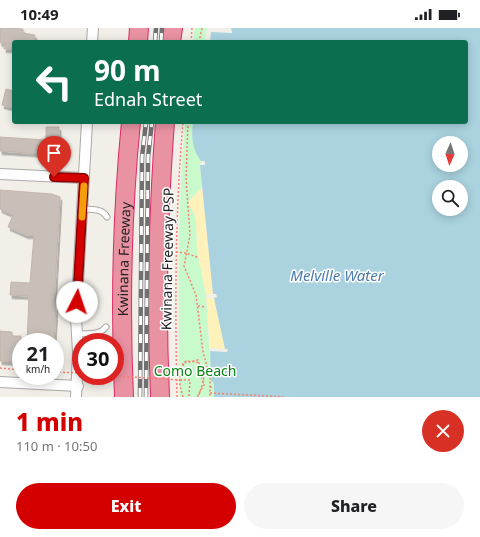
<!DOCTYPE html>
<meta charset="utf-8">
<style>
body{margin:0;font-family:"Noto Sans",sans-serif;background:#f6f6f6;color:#202124;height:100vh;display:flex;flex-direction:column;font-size:15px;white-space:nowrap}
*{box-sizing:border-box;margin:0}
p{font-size:13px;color:#757577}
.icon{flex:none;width:22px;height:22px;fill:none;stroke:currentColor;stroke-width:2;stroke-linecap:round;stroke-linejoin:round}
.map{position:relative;height:369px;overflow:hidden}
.details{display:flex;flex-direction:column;background:#fff;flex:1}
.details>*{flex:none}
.hud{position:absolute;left:12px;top:12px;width:456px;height:84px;border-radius:4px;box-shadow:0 2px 10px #0003;background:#0b6e4f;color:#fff;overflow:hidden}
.needle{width:26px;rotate:183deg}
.buttons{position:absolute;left:432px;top:108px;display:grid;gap:8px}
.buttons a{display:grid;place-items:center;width:36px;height:36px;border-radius:50%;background:#fff;box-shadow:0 2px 10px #0003;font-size:20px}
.speed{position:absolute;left:12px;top:305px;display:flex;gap:8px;font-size:20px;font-weight:700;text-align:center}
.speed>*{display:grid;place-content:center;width:52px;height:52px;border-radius:50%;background:#fff;box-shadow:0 2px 10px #0003;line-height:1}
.speed small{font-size:10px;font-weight:400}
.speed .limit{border:6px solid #d22;background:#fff;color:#111}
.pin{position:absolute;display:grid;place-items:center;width:34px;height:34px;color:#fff;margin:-41px -17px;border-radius:50% 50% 50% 0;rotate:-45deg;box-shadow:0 0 4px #0007}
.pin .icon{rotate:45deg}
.me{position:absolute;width:44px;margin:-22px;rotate:4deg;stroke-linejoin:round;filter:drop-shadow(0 0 3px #0008)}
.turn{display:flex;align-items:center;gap:14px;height:84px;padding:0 16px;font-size:18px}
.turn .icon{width:52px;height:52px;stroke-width:2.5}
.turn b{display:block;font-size:28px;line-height:34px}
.round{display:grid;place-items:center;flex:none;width:42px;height:42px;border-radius:21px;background:#f6f6f6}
.headline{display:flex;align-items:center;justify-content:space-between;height:68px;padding:0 16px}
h1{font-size:24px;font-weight:800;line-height:30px;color:#d40000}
.button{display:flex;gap:8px;margin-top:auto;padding:8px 16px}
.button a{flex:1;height:46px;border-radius:24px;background:#d40000;color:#fff;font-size:16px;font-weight:800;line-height:46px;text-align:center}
.button a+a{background:#f6f6f6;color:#202124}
.status{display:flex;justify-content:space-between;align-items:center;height:28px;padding:0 20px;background:#fff;direction:ltr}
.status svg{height:11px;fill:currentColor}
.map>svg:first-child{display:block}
.sand{fill:#fff1ba}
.park{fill:#c8facc}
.water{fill:#aad3df;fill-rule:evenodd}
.building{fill:#c7bfb8;stroke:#c4b6ab;filter:url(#shadow)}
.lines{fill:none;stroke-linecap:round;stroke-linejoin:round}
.lane-casing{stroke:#a9a9a9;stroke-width:7}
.street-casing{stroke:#a9a9a9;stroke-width:12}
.highway-casing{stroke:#dc2a67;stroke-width:20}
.path{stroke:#fa8072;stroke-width:1.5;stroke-dasharray:2 2;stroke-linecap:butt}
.lane{stroke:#fff;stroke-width:5}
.street{stroke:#fff;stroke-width:10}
.highway{stroke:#e892a2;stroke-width:18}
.rail-casing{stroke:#707070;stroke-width:4.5}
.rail{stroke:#fff;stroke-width:3;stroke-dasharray:9;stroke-linecap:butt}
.path-bridge{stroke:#fa8072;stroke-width:1.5;stroke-dasharray:2 2;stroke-linecap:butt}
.route-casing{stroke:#8a0000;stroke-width:10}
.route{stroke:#d40000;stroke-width:7}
.slow{stroke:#f59e0b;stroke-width:7}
.labels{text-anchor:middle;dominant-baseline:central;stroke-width:3;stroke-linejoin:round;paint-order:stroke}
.street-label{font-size:14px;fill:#222;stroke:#fff}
.park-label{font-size:14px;fill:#0c8416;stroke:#fff}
.water-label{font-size:15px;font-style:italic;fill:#4a7aab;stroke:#fff}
</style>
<div class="status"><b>10:49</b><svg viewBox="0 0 49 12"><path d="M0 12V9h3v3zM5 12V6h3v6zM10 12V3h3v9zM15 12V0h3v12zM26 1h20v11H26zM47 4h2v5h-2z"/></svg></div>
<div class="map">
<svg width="480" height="369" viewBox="0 0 480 369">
<defs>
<filter id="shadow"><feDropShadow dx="2" dy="3.5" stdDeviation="0" flood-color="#0004"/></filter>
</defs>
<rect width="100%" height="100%" fill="#f2efe9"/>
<g class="sand">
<path d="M202,159L213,266L206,267L197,223L196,194L194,185L188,177L189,173Z"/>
<path d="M206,270H214L225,321L210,320Z"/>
</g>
<g class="park">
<path d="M194,0H207L205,14H193Z"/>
<path d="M185,94H193C191,108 193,121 201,133L200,137L202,159L189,173L188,177L194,185L196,194L197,223L206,267L211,352L214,354V369H180C178,277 177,186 185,94Z"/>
</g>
<path class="water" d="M231,0H480V369H214V355L211,353L210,323L227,324L228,321H225L214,270L217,269L216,266H213L200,137H205V133H201C192,121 191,108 193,94H466V14H210L211,4L232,5ZM439,115H461V137H439ZM439,159H461V181H439Z"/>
<g class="building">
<path d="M0,0L23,1V5L35,7L34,14H14V21H4L5,15H0Z"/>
<path d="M6,61L14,63V80L2,77Z"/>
<path d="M46,99H59V127L0,123V109L46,112Z"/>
<path d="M0,162L52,166L60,169L54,277L56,278L54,314H27L29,268L10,267L11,254L30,255L34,207H26L8,199L13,187L0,181Z"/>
<path d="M0,303L12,304V308H21V334L0,333Z"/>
</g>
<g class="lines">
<g class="lane-casing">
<g id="lane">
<path d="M83,181C92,182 102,180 107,189"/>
<path d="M77,306C87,305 99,308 106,299"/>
</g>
</g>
<g class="street-casing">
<g id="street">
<path d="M92,14L93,0"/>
<path d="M0,146L84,150"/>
<path d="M0,354L78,358"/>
<path d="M76,369L78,324L76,290L87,94"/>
</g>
</g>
<g class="highway-casing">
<g id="highway">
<path d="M138,14L139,0"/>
<path d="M171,14L173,0"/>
<path id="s1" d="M124,369C120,277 122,185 131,94"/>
<path d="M160,369C156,277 158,186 165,94"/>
</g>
</g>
<g class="path">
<path d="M191,14L192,0"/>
<path d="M199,14L202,0"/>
<path d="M188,94L186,150L190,207L184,238L196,267L203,324L210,349V369"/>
<path d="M176,224L186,225L199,230"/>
<path d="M198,278L205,279"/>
<path d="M0,340L21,342"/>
<path d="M180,352H190L189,369"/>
<path d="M210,359H214"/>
<path d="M210,365L286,369"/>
<path d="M177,369C175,277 175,186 183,94"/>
<path d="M183,369C179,355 177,345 186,333L197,334L204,357L197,369"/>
</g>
<use href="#lane" class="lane"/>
<use href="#street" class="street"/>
<use href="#highway" class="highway"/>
<g class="rail-casing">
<g id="rail">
<path d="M155,14L156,0"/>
<path d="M161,14L162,0"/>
<path d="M140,369L142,129L146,94"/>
<path d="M146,369L148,129L152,94"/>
</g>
</g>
<use href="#rail" class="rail"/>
<g class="path-bridge">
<path d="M55,344L81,345"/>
<path d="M115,348L180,352L183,335L198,332L204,352L198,369"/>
</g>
</g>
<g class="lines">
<g class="route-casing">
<path id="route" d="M54,149L84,150L77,274"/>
</g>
<use href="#route" class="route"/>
<path class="slow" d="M82,189L84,158"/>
</g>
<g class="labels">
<g class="street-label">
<text stroke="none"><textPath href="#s1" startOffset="138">Kwinana Freeway</textPath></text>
<text transform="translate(167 231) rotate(-89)">Kwinana Freeway PSP</text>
</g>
<g class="park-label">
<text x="195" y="342">Como Beach</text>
</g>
<g class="water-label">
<text x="337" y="247">Melville Water</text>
</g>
</g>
</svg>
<div class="buttons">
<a><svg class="needle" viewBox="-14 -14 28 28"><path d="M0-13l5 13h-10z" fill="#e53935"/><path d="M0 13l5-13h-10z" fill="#757577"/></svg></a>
<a><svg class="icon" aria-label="search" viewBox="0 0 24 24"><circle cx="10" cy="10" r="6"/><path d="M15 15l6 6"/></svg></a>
</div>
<div class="speed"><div>21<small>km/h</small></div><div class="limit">30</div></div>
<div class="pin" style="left:54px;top:149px;background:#d93025"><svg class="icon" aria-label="arrive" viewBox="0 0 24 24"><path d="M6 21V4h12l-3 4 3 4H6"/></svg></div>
<svg class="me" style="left:77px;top:274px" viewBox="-20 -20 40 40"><circle r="19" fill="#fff"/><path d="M0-13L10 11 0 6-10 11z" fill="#d40000"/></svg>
<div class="hud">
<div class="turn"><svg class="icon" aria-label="left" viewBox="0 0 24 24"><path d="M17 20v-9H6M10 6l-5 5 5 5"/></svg><div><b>90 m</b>Ednah Street</div></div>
</div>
</div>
<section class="details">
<div class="headline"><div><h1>1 min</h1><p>110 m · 10:50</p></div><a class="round" style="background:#d93025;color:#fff"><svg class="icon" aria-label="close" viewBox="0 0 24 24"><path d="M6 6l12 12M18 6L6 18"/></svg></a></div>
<div class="button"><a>Exit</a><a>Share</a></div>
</section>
